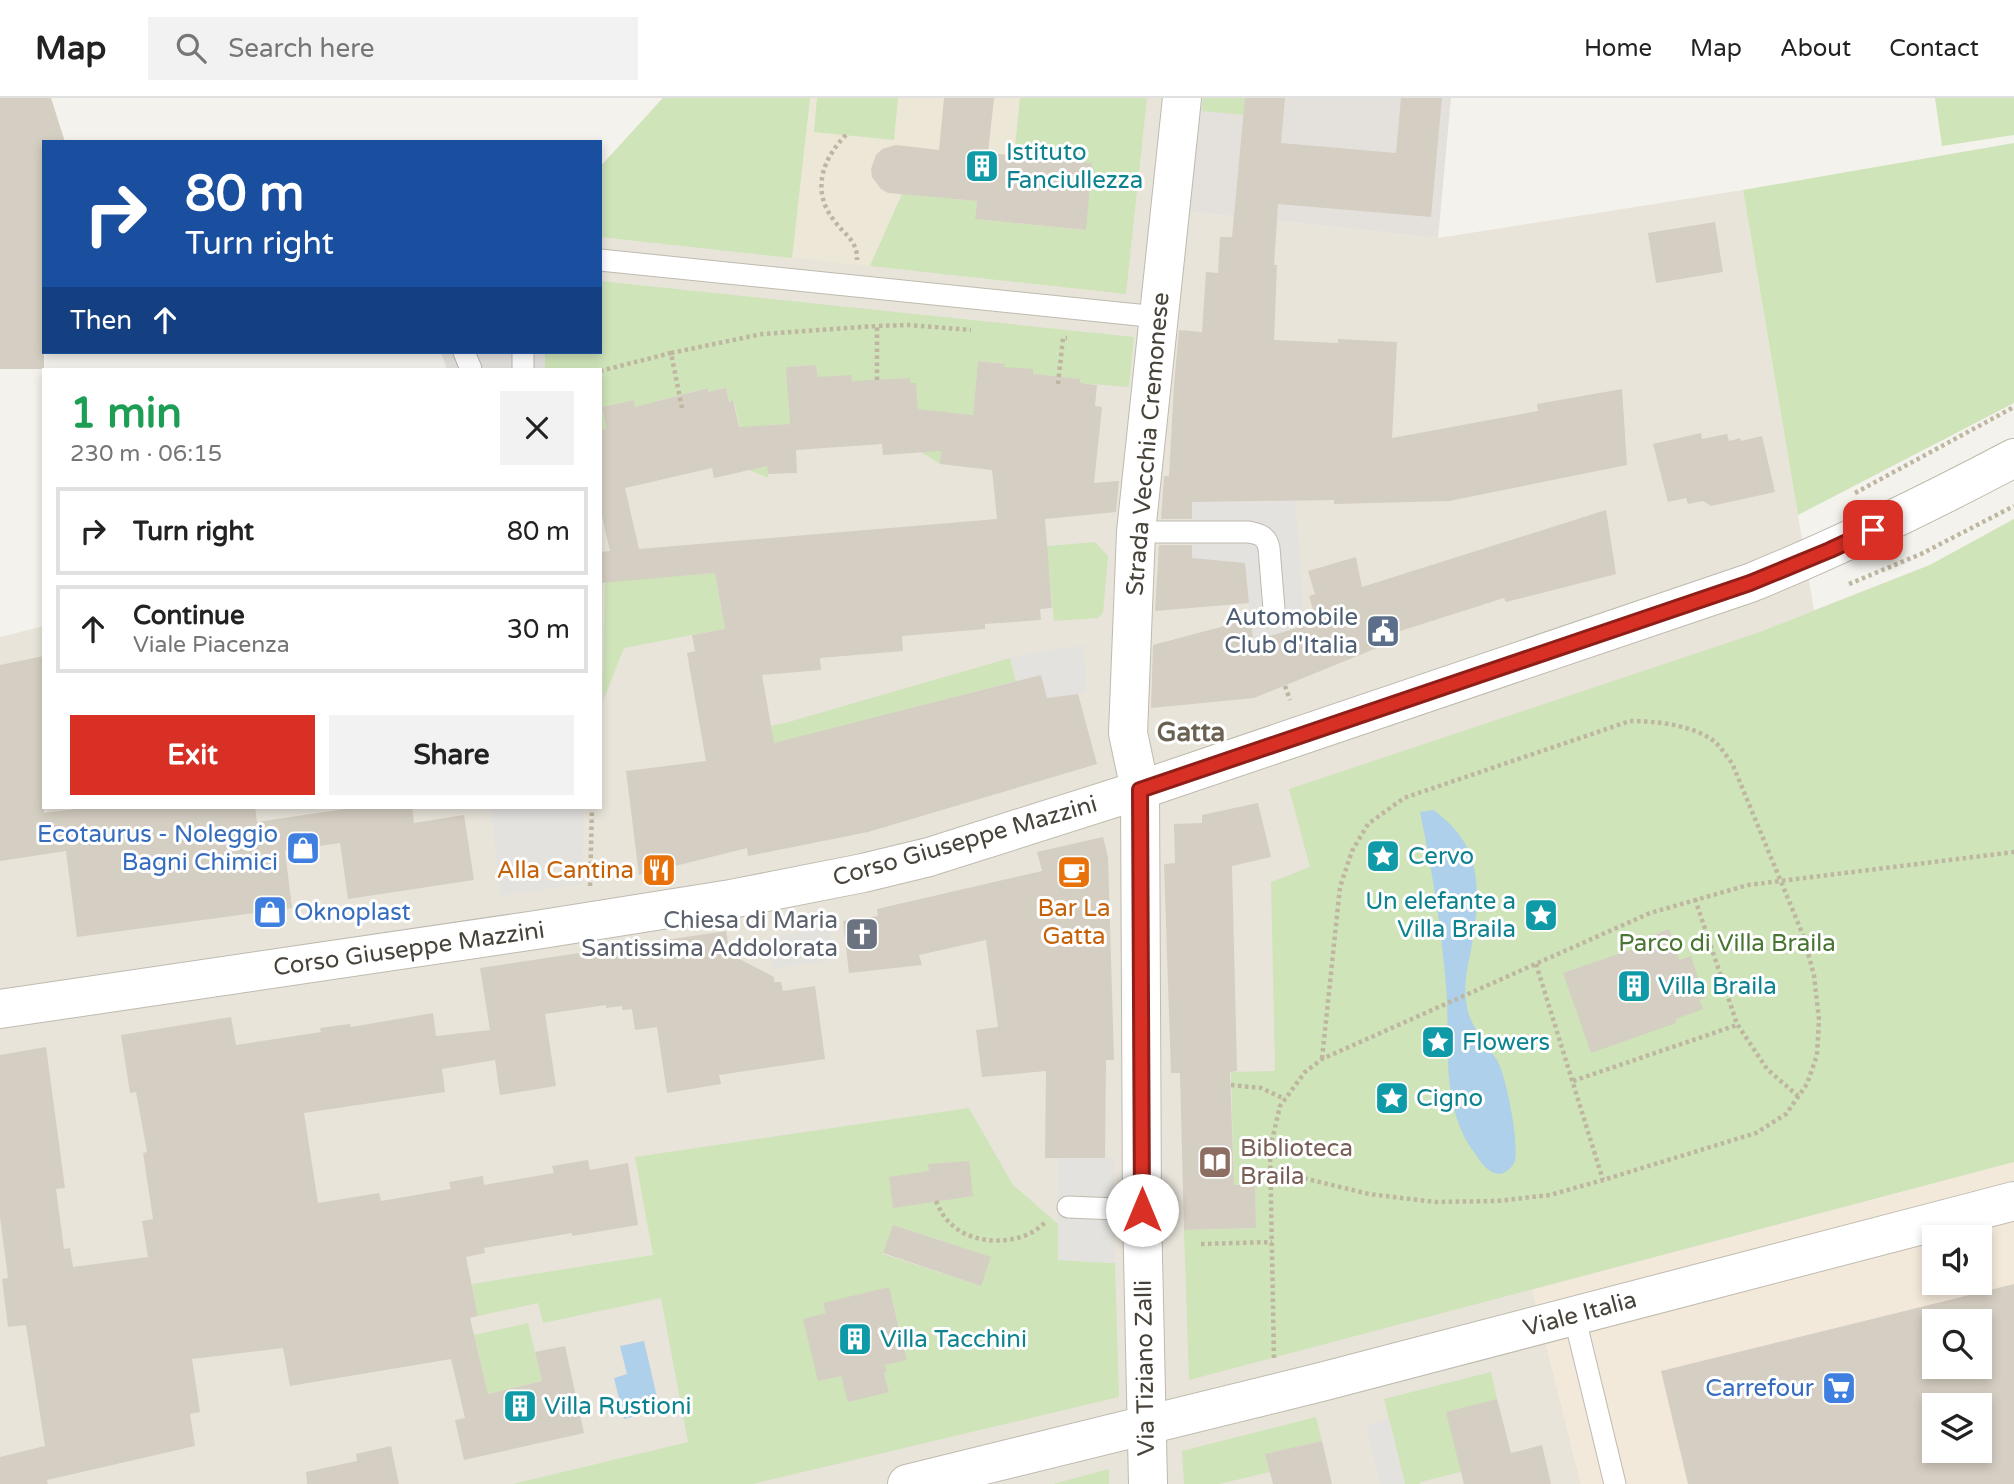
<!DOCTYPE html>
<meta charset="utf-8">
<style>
body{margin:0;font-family:"Varela Round",sans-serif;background:#f2f2f2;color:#222;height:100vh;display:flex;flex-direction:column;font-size:26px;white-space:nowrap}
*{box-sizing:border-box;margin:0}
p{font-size:23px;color:#767676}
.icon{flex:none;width:38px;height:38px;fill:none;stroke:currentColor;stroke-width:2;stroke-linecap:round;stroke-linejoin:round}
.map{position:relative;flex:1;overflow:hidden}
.sheet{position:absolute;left:42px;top:270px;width:560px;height:441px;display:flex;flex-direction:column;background:#fff;border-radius:0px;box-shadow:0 4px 10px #0003}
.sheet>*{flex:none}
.banner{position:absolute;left:42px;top:42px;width:560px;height:214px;border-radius:0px;box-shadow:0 4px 10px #0003;background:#1a4fa0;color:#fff;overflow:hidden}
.buttons{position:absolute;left:1922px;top:1127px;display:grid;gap:14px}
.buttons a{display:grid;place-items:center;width:70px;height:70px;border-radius:0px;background:#fff;box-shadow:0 4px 10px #0003;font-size:35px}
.pin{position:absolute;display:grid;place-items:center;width:60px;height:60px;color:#fff;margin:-30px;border-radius:14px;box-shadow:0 4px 10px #0006}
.me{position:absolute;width:77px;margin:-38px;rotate:0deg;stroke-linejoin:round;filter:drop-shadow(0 0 5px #0008)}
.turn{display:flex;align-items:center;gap:24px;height:147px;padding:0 28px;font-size:32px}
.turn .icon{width:91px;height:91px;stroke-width:2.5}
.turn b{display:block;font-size:49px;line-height:60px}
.then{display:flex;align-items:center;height:66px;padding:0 28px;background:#0003;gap:14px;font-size:26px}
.round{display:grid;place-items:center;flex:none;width:74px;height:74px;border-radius:0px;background:#f2f2f2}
.headline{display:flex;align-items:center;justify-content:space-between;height:119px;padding:0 28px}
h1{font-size:42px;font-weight:800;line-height:52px;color:#1e9e55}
.primary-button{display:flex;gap:14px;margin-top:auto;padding:14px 28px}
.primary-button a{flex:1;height:80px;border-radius:0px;background:#d93025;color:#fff;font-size:28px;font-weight:800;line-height:80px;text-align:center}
.primary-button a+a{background:#f2f2f2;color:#222}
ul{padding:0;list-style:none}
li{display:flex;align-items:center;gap:21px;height:88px;margin:0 14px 10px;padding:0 14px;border:4px solid #e0e0e0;border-radius:0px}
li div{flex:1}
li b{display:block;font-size:26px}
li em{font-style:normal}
header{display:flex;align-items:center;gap:42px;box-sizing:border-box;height:98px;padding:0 35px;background:#fff;border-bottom:2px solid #e0e0e0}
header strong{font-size:33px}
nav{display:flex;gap:38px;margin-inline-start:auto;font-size:24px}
.search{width:490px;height:63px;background:#f2f2f2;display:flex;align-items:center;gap:18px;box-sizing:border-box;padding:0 24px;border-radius:0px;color:#767676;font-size:26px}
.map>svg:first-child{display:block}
.residential{fill:#e8e4da}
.commercial{fill:#f3e9da;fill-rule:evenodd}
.industrial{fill:#e4e1dd}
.education{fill:#ece7d7}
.green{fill:#cfe4b9;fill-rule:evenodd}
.parking{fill:#e4e2df}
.water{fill:#afd0ea}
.building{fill:#d5cec2;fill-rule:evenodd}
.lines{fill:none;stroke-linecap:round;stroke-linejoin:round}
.service-casing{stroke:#bfbaaf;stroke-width:23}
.minor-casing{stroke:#bfbaaf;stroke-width:40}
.tertiary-casing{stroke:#bfbaaf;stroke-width:40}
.path{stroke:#bfb6a2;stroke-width:4.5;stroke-dasharray:3.5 3.5;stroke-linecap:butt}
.service{stroke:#fff;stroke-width:21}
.minor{stroke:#fff;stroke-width:38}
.tertiary{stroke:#fff;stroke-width:38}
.route-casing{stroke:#8d1f18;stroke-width:18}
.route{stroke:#d93025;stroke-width:12}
.labels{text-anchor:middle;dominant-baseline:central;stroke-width:6;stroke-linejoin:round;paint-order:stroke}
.culture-label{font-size:24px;fill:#0d838f;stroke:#fff;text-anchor:start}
.street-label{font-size:24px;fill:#48433a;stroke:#fff}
.service-label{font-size:24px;fill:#4e5e75;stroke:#fff;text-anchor:end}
.shop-label{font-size:24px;fill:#366cbe;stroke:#fff;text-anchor:end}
.food-label{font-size:24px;fill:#c56008;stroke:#fff;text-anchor:end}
.worship-label{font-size:24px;fill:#5b616d;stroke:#fff;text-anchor:end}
.park-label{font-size:24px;fill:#497532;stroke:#fff}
.education-label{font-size:24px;fill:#785e54;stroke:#fff;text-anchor:start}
.neighbourhood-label{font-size:26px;font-weight:bold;fill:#6a6152;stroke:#fff}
</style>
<header>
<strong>Map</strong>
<div class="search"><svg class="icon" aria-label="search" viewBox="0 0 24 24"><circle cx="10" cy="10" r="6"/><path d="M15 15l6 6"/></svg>Search here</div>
<nav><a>Home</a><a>Map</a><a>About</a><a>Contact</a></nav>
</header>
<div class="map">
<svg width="2014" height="1386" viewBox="0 0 2014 1386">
<rect width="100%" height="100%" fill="#f4f2ec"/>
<path class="residential" d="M663,0H1185L1172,117L1192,114L1438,140L1743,92L1814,512L1930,467L2014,421V1064L1533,1192L1581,1386H0V539L44,528V709H600V271H447L441,254H600V69Z"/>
<path class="commercial" d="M2014,1064V1386H1581L1532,1192ZM1934,1139H1979V1185H1934ZM1934,1223H1979V1269H1934ZM1934,1307H1979V1353H1934Z"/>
<path class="industrial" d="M1185,0H1451L1438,140L1192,114L1172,118Z"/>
<path class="education" d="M663,0H1147L1126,196L600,139V69Z"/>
<g class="green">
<path d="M663,0H810L792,160L600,139V69Z"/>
<path d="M817,0H898L894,42L814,34Z"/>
<path d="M1020,0H1147L1126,196L870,168L902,96L977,103L975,121L1085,132L1014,58Z"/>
<path d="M1203,0H1245L1244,17L1202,13Z"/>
<path d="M1935,0H2014V37L1942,48Z"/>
<path d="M2014,45V305L1798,417L1743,92Z"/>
<path d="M600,183L1134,239L1129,289L1080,285V281L1004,275V266L978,263L973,317L945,314L940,366L921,354L916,286L910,285L909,280L866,283V291L818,279L816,267L787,269L790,326L765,328L768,380L749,372L734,303H729L726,290L708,294L707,290L661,302L655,304L656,309L636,314L633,302L603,309L615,365L600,368V271H545V254H600Z"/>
<path d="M2014,421V1064L1189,1282L1184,1132L1256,1130L1255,1087H1234L1231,974L1275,973L1271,784L1310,769L1289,691L1760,534L1930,467Z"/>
<path d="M1095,444L1108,458L1103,515L1098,520L1054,523L1049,472L785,470Z"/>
<path d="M715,475L743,633L785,625L1010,560L1016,583L730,657L707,534L624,550L603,603L605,484Z"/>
<path d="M969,1010L1013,1087L1058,1126V1162L1115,1165L1119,1299L753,1386H513L688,1344L661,1200L543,1225L538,1205L478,1218L472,1186L653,1157L635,1059ZM893,1127L990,1159L981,1188L883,1156ZM892,1200L907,1261L885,1267L887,1274L884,1275L889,1294L842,1284L824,1206L871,1205Z"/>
<path d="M528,1225L542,1283L488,1296L474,1237Z"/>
<path d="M1491,1274L1497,1301L1461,1374L1420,1384V1386H1405L1384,1301Z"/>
<path d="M1316,1319L1322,1343L1266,1356L1270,1374L1219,1386H1184L1182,1353Z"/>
<path d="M1109,1371V1386H1053Z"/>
</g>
<g class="parking">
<path d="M441,254H545V271H447Z"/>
<path d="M1192,401L1222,404L1296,402L1304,528L1253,544L1245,466L1192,460Z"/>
<path d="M1084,547L1086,595L1047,600L1041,577L1016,583L1010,560L1043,553Z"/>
<path d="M491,709H584L582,786L500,798Z"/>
<path d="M829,829L834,862L772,871L768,840Z"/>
<path d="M1058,1060H1114L1115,1165L1058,1162Z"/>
<path d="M1389,1321L1405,1386H1380L1366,1327Z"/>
</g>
<g class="water">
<path d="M1434,712C1442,719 1451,726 1457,734C1484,766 1478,814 1471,852C1467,872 1463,888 1467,909C1470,929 1488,946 1498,964C1507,981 1519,1045 1515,1063C1513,1069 1506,1075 1500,1076C1489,1076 1481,1065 1476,1057C1438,1008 1451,944 1446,887C1441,829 1432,771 1420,714Z"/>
<path d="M644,1243L660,1312L624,1321L614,1280L627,1276L620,1248Z"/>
</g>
<g class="building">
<path d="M0,0H51L65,44H44V271H0Z"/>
<path d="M944,0H994L988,55L1092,65L1086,132L975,121L977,103L888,95L881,91L872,79L871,71L876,57L882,51L896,47L939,52Z"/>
<path d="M1245,0H1285L1281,45L1396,55L1401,0H1442L1431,119L1278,106L1274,167H1277L1274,242L1338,245V241L1397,244L1392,340L1538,313L1537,306L1622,291L1627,367L1449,403L1334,406V402L1192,404V421H1161L1164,378H1169L1174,287L1179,232L1202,234L1206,174L1218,175L1220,139H1232Z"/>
<path d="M1715,124L1723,174L1656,185L1648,135Z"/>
<path d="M978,263L1005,266L1004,269L1033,271V276L1080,281V285L1097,287L1095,308L1102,309L1094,385L1119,383L1116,414L1045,421L1052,510L1040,511L1041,522L985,526V531L902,538L903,553L820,560L821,572L762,577L774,645L1041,577L1047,600L1078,596L1097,666L868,734L748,758L747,750L639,777L626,673L706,663L687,555L695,553L692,537L725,531L715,475L600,485V454L610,453L600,410V332L607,331L602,309L634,302L635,309L708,290V294L726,290L729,304L733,302L739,329L790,326L786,269L816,267L818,279L851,277L852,283L910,280V285H916L918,311L973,317ZM882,346L883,357L941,353L940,366L992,372L997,421L639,451L625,390L712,370L714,380L767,368L768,376L797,375L796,352Z"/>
<path d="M1701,335L1702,341L1727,336L1729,343L1740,340L1741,343L1762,338L1775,394L1711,408L1703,403L1688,406L1686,400L1668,404L1653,346Z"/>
<path d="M1606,412L1616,476L1506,504L1504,500L1375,541L1377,550L1254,600L1151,610L1153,547L1251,521L1253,543L1317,524L1309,498L1315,496L1308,473L1356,459L1362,489Z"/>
<path d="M1159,447H1192V460L1245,465L1249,505L1155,513Z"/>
<path d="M44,558V715L92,709H255L257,724L345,711V709H412L414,725L464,717L474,782L348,801L340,745L285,753L292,810L77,839L66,753L0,763V567Z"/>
<path d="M1258,705L1271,759L1232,768L1237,973L1230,974L1234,1087H1255L1256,1130L1184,1132L1180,975H1171L1164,766L1175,765L1174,726L1202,725V717Z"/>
<path d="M1103,739L1108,759L1114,962H1106L1105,1060H1045L1046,973L982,979L976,932L998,929L986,842L919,857L922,867L849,875L843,823L878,818L877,811L1042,773L1037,754Z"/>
<path d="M1669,831L1679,862L1691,858L1705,900L1699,902L1703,911L1676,921V925L1591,955L1563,875L1633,851L1631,845Z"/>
<path d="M726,833L730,856L774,879V884H781L783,893L815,888L825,961L719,977L721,986L667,995L657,929L635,932L632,911L622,912V908L606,910V907L545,916L556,988L500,997L495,962L442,971L445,994L304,1015L318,1105L379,1095L381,1103L451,1091L449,1084L483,1078L484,1087L554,1075L552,1068L588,1062L590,1072L628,1065L638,1127L572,1138V1135L484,1150L485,1155L466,1159L478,1218L470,1220L488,1296L542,1283L535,1254L565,1248L584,1335L464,1362L455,1322L465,1320L451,1261L290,1288L283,1250L192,1261L200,1314L190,1316L195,1348L47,1382L48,1386H0V1359L45,1348L26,1227L8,1229L2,1181L8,1180L0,1119V957L46,949L65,1090L56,1091L64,1151L70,1150L73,1169L148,1159L142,1123L153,1121L143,1055L147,1054L136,994L130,995L121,937L231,919L236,947L321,934L320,930L350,926L351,929L433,915L436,938L490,932L480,870Z"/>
<path d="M969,1063L973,1098L893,1110L889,1079L929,1073L928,1066Z"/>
<path d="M893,1127L991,1159L981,1188L883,1155Z"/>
<path d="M2014,1186V1386H1688L1661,1273ZM1934,1223H1979V1269H1934ZM1934,1307H1979V1353H1934Z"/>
<path d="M889,1189L907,1262L885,1267L887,1274L884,1275L889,1294L848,1304L841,1278L818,1283L803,1221L826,1215L823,1205Z"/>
<path d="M1497,1301L1511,1355L1542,1347L1551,1386H1464L1446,1314Z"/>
<path d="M1322,1343L1332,1386H1273L1265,1356Z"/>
<path d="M391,1348L399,1386H307L306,1374L357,1363L356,1356Z"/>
</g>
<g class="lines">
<g class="service-casing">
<g id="service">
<path d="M600,162L1158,219"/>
<path d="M464,254L471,271"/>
<path d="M523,271V254"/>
<path d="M1136,434H1249C1260,436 1267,439 1269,450L1274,511"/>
<path d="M1068,1109L1142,1112"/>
<path d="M1574,1217L1615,1386"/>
</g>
</g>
<g class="minor-casing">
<g id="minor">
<path d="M907,1386L1321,1284L2014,1103"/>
<path d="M1148,1386L1142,1112L1140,692L1128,635L1136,434L1182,0"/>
</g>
</g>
<g class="tertiary-casing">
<path id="tertiary" d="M0,911L536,832L731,801L863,775L929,759L1140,692L1750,485C1841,448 1927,406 2014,360"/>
</g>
<g class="path">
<path d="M846,37C823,60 811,92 833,121C843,136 858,142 857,162"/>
<path d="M600,273L671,255"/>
<path d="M877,282V228L909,227L971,232"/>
<path d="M1058,286L1063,240H1067"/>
<path d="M682,310L671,255L762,236L877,228"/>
<path d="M1855,395L2014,309"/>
<path d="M1849,486L1921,456L2014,408"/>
<path d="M1285,588L1290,602"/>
<path d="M590,788L592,709"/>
<path d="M1695,801L1737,926L1767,971L1798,998"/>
<path d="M1536,866L1603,1082"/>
<path d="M1573,983L1737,927"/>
<path d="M1231,987L1261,990L1285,1001"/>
<path d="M1270,1072L1369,1096L1435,1104L1497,1103L1550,1097L1603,1082L1756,1035L1786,1016L1807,986L1817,957L1819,922L1814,877L1803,837L1732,665C1727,659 1721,649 1715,644C1694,627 1656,623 1630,623L1404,700L1368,726L1352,753L1340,789L1322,961"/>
<path d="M936,1103C940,1112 944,1120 951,1126C974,1149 1025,1148 1046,1123"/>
<path d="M1201,1146L1272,1144"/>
<path d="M1274,1260L1270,1051L1280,1008L1305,974L1322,961L1650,815L1748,787L2014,754"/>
</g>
<use href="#service" class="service"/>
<use href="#minor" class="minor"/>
<use href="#tertiary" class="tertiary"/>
</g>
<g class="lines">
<g class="route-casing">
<path id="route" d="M1142,1112L1140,692L1750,485L1830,452L1873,432"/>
</g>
<use href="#route" class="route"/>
</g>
<defs>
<g id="building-square" transform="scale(1.75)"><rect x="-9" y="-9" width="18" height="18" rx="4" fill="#0f9aa8" stroke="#fff"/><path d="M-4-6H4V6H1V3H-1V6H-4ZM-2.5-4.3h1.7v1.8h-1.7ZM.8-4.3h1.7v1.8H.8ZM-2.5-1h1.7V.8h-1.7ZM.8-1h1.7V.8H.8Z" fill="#fff"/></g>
<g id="civic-square" transform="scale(1.75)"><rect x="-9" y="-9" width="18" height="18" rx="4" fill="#5c6f8a" stroke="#fff"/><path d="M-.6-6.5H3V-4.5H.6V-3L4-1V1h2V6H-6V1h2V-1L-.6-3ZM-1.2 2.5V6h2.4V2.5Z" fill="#fff"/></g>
<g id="shop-square" transform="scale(1.75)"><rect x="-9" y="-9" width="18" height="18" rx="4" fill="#3f7fe0" stroke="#fff"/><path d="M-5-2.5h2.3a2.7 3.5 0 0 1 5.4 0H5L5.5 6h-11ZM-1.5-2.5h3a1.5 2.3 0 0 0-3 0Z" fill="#fff"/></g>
<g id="sight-square" transform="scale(1.75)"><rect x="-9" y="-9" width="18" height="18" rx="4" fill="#0f9aa8" stroke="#fff"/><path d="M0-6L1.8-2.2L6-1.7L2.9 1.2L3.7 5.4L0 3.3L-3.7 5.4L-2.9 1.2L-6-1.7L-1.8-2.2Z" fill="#fff"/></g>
<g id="restaurant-square" transform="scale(1.75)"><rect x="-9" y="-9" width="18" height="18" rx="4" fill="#e8710a" stroke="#fff"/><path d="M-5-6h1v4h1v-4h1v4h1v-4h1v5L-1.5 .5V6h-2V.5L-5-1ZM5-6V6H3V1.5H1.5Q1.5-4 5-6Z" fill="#fff"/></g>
<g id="cafe-square" transform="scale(1.75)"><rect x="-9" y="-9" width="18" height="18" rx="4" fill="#e8710a" stroke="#fff"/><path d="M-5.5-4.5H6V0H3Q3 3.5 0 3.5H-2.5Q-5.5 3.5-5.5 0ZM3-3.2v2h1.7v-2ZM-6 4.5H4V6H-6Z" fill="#fff"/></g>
<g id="church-square" transform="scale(1.75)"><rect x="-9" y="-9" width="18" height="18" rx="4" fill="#6b7280" stroke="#fff"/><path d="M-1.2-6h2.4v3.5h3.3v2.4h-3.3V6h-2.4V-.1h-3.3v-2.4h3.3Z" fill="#fff"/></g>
<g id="library-square" transform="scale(1.75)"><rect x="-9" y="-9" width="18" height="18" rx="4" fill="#8d6e63" stroke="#fff"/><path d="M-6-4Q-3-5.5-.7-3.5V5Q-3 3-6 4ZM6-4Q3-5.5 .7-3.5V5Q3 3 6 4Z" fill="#fff"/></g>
<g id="supermarket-square" transform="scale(1.75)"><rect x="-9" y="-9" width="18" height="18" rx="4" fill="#3f7fe0" stroke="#fff"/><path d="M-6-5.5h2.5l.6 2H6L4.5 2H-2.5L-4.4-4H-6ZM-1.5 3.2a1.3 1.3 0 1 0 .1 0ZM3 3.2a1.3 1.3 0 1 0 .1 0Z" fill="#fff"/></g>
</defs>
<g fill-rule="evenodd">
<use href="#building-square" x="982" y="68"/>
<use href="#civic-square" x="1383" y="533"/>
<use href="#shop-square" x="303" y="750"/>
<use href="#sight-square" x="1383" y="758"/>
<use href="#restaurant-square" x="659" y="772"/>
<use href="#cafe-square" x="1074" y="774"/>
<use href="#shop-square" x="270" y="814"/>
<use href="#sight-square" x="1541" y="817"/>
<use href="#church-square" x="862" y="836"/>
<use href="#building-square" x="1634" y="888"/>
<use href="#sight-square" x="1438" y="944"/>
<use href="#sight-square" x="1392" y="1000"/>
<use href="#library-square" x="1215" y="1064"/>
<use href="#building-square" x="855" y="1241"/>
<use href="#supermarket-square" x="1839" y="1290"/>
<use href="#building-square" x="520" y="1308"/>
</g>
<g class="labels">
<g class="culture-label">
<text x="1006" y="54">Istituto<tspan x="1006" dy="28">Fanciullezza</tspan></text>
<text x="1408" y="758">Cervo</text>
<text x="1516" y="803" text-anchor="end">Un elefante a<tspan x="1516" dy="28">Villa Braila</tspan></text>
<text x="1658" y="888">Villa Braila</text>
<text x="1462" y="944">Flowers</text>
<text x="1416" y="1000">Cigno</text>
<text x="880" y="1241">Villa Tacchini</text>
<text x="544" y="1308">Villa Rustioni</text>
</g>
<g class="street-label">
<text transform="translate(1148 346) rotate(-85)">Strada Vecchia Cremonese</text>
<text transform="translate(965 743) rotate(-16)">Corso Giuseppe Mazzini</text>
<text transform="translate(409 851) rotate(-8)">Corso Giuseppe Mazzini</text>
<text transform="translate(1580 1216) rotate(-15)">Viale Italia</text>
<text transform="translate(1145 1270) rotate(-91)">Via Tiziano Zalli</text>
</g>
<g class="service-label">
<text x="1358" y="519">Automobile<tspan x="1358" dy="28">Club d'Italia</tspan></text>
</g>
<g class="shop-label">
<text x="278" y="736">Ecotaurus - Noleggio<tspan x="278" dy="28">Bagni Chimici</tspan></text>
<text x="294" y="814" text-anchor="start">Oknoplast</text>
<text x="1814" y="1290">Carrefour</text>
</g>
<g class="food-label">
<text x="634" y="772">Alla Cantina</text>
<text x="1074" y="810" text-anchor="middle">Bar La<tspan x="1074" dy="28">Gatta</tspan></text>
</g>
<g class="worship-label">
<text x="838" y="822">Chiesa di Maria<tspan x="838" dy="28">Santissima Addolorata</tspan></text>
</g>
<g class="park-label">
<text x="1727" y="845">Parco di Villa Braila</text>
</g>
<g class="education-label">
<text x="1240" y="1050">Biblioteca<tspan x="1240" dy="28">Braila</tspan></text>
</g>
<g class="neighbourhood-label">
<text x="1191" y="634">Gatta</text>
</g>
</g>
</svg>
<div class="buttons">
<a><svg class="icon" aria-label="sound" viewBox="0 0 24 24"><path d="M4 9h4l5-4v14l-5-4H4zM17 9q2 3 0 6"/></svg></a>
<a><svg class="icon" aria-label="search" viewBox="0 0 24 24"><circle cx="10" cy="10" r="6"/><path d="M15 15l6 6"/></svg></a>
<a><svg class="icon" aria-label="layers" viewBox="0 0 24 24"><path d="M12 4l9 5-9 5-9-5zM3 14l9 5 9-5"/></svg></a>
</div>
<div class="pin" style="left:1873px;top:432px;background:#d93025"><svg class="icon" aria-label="arrive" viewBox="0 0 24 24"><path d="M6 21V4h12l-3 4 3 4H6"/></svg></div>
<svg class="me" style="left:1142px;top:1112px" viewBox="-20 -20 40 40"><circle r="19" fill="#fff"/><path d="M0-13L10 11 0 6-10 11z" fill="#d93025"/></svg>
<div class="banner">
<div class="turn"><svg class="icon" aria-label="right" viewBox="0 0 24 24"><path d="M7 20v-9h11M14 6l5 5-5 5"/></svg><div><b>80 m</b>Turn right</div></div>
<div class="then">Then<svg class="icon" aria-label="ahead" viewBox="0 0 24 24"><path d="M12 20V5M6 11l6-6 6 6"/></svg></div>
</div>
<section class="sheet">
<div class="headline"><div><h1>1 min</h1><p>230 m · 06:15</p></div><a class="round"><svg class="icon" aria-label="close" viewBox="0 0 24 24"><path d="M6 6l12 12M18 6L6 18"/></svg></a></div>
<ul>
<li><svg class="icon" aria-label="right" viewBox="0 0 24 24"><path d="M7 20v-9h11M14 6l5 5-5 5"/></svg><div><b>Turn right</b></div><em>80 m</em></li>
<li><svg class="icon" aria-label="ahead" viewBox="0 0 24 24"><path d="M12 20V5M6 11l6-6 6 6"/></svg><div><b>Continue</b><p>Viale Piacenza</p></div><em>30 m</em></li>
</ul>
<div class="primary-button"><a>Exit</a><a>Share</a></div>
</section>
</div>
